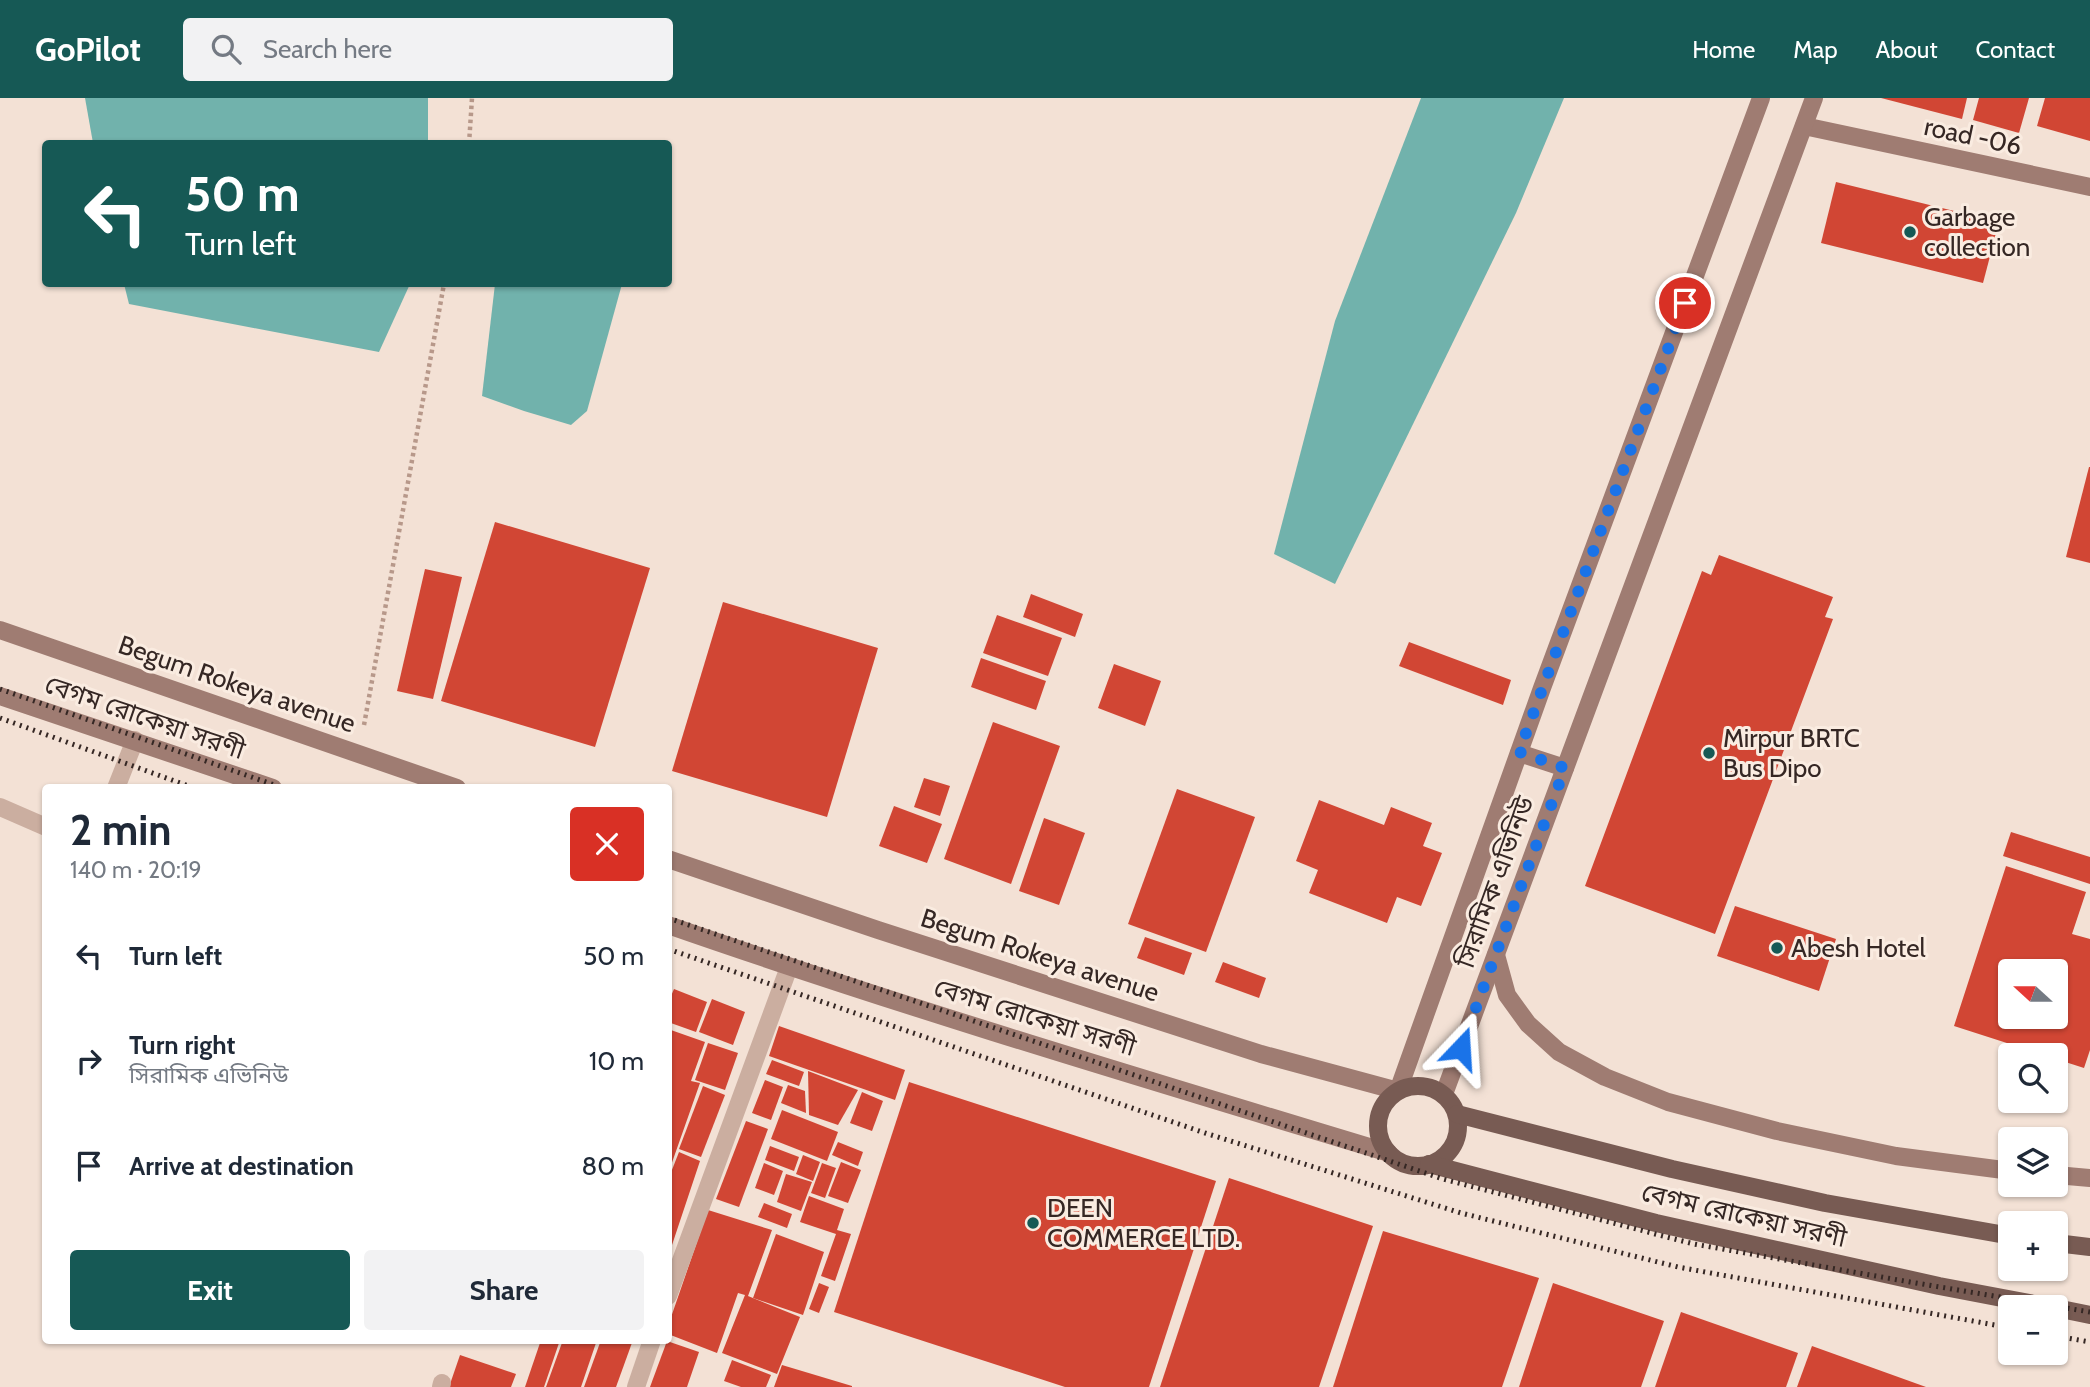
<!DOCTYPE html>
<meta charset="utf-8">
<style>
body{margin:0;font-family:Cabin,"Noto Sans Bengali",sans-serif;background:#f2f2f3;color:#1f2937;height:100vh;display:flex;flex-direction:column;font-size:26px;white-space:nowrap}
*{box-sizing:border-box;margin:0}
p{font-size:23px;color:#747a83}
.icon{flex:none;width:38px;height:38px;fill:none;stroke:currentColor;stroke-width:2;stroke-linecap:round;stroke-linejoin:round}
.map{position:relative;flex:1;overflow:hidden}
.drawer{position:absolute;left:42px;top:686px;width:630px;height:560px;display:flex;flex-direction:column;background:#fff;border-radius:7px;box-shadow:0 2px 5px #0004}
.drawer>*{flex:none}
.banner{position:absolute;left:42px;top:42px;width:630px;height:147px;border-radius:7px;box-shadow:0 2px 5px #0004;background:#165955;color:#fff;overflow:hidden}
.needle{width:46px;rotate:291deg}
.buttons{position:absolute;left:1998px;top:861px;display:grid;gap:14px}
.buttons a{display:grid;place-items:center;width:70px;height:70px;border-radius:7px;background:#fff;box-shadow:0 2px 5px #0004;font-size:35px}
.pin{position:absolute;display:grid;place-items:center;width:60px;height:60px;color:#fff;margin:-30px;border:4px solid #fff;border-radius:50%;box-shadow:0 2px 7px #0007}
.me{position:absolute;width:77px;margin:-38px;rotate:20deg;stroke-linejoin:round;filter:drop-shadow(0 0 5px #0008)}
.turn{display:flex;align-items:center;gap:24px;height:147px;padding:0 28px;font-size:32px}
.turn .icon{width:91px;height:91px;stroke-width:2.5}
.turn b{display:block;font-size:49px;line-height:60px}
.round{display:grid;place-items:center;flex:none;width:74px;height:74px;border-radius:7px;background:#f2f2f3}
.overview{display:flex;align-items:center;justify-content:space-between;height:119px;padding:0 28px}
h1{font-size:42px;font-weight:800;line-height:52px}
.cta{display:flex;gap:14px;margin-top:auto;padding:14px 28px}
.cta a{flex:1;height:80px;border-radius:7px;background:#165955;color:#fff;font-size:28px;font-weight:800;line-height:80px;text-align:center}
.cta a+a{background:#f2f2f3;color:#1f2937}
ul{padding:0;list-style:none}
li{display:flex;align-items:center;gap:21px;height:105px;padding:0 28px}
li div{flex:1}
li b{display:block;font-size:26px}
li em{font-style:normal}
header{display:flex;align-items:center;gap:42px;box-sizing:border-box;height:98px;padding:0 35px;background:#165955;color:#fff}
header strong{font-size:33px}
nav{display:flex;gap:38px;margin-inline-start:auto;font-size:24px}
.search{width:490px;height:63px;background:#f2f2f3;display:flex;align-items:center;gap:18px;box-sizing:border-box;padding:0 24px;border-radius:7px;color:#747a83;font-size:26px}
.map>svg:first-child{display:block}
.water{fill:#71b2ac}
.building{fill:#d14634;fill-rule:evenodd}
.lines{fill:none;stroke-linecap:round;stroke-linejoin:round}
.path{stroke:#b7988a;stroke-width:4.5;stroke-dasharray:3.5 3.5;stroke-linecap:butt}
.lane{stroke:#cbaea0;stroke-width:18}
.street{stroke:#cbaea0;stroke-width:18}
.secondary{stroke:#9f7c72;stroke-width:18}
.primary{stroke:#785b53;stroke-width:18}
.rail{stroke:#352724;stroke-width:5;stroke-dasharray:2 5;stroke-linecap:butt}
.route{stroke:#1a73e8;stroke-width:12;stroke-dasharray:0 21.6}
.poi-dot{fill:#165955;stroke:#faece1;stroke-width:2.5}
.labels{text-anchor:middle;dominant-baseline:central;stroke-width:6;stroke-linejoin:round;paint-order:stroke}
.street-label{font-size:26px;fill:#352724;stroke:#faece1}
.poi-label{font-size:26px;fill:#352724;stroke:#faece1;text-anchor:start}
</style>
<header>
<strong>GoPilot</strong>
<div class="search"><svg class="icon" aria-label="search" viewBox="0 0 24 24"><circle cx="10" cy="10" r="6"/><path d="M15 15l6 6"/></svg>Search here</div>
<nav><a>Home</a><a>Map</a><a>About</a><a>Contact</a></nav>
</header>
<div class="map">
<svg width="2090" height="1289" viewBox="0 0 2090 1289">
<rect width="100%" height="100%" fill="#f3e1d5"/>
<g class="water">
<path d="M85,0H428V45H93Z"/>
<path d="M1421,0H1564L1516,115L1335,486L1274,456L1335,223Z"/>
<path d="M124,186H410L379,254L129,206Z"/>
<path d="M495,186H622L587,313L571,327L524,313L482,298Z"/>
</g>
<g class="building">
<path d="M1881,0H1967L1962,21Z"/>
<path d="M1979,0H2029L2019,35L1973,22Z"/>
<path d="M2045,0H2090V43L2037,28Z"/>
<path d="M1836,84L1999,124L1983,185L1821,145Z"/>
<path d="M2089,369H2090V465L2066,459Z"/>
<path d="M495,424L650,470L595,649L441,603Z"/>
<path d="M1719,457L1833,499L1825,519L1833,521L1715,836L1585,788L1702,473L1711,477Z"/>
<path d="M425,471L462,479L433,601L397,593Z"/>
<path d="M1031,496L1083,516L1075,539L1023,519Z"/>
<path d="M723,504L878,550L827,719L672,673Z"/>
<path d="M997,517L1062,540L1048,578L983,555Z"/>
<path d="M1409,544L1511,582L1503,607L1399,568Z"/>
<path d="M981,560L1046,583L1036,612L971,589Z"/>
<path d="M1114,566L1161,583L1145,628L1098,610Z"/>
<path d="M993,624L1060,648L1011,786L944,761Z"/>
<path d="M924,680L950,688L940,718L914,709Z"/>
<path d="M1177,691L1255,719L1206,854L1128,826Z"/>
<path d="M1319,702L1384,727L1391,709L1432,725L1423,748L1442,755L1421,808L1397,799L1387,825L1309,795L1318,772L1296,763Z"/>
<path d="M894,708L942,726L927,765L879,748Z"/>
<path d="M1044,720L1085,735L1059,807L1019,793Z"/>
<path d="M2011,734L2090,759V786L2003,758Z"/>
<path d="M2006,768L2086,794L2072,836L2090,841V952L2084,970L2056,961V957H2044L1954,928ZM2011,873H2056V919H2011Z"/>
<path d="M1735,808L1836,841L1819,893L1717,858Z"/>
<path d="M1145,839L1192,855L1184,877L1137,860Z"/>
<path d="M1223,864L1266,880L1259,900L1215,884Z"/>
<path d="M674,891L707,904L696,934L668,924V905Z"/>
<path d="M712,901L745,914L733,947L699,934Z"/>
<path d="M779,928L905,972L895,1002L769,958Z"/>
<path d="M668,931L705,944L691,983L700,985L669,1073Z"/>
<path d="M708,945L738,955L725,992L695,982Z"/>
<path d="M772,962L804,974L799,988L766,976Z"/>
<path d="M808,973L858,992L838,1027L809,1017Z"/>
<path d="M765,982L783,989L771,1022L752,1015Z"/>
<path d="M909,984L1216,1083L1149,1289H1065L834,1214Z"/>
<path d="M788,987L805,993L806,1015L781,1005Z"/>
<path d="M703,988L725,997L701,1059L679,1051Z"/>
<path d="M862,994L883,1003L872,1033L850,1025Z"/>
<path d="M782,1012L838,1034L827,1063L771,1041Z"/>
<path d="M746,1023L768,1031L739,1109L716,1101Z"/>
<path d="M838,1044L863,1054L858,1068L832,1057Z"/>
<path d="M770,1048L799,1059L794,1073L765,1062Z"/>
<path d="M679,1054L700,1063L669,1156L668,1082Z"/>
<path d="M803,1057L820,1064L813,1083L796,1076Z"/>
<path d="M841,1064L861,1072L848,1105L828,1098Z"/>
<path d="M764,1065L783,1073L774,1097L755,1090Z"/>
<path d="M822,1065L836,1070L825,1100L811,1095Z"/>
<path d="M786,1076L812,1084L801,1113L777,1104Z"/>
<path d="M1229,1080L1373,1128L1319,1289H1160Z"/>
<path d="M809,1098L844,1111L837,1132L851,1136L835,1183L821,1178L836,1136L800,1124Z"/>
<path d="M764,1105L792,1116L787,1130L758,1119Z"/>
<path d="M708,1112L772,1132L748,1198L800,1219L777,1276L722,1255L745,1197L738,1195L717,1255L668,1236V1228Z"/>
<path d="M1383,1133L1539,1180L1502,1289H1333Z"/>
<path d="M776,1136L824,1154L803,1217L753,1200Z"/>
<path d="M819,1185L829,1189L819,1215L809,1211Z"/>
<path d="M1553,1185L1664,1223L1641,1289H1519Z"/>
<path d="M1681,1214L1798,1255L1786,1289H1655Z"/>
<path d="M541,1242H560L544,1289H525Z"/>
<path d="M563,1242H597L581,1289H546Z"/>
<path d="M601,1242H633L616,1289H584Z"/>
<path d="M667,1243L699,1254L687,1289H650Z"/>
<path d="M1812,1248L1926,1289H1797Z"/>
<path d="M460,1257L516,1276L511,1289H449Z"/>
<path d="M732,1262L771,1277L766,1289H741L724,1283Z"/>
<path d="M782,1267L852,1288V1289H774Z"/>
</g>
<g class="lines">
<g class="path">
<path d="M469,46L472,0"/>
<path d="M364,627L444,186"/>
</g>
<g class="lane">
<path d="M116,690L135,642"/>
<path d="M0,709L46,729"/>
<path d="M441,1289L442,1285"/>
</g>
<g class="street">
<path d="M668,1198L789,869"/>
<path d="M636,1289L652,1242"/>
</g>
<g class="secondary">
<path d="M1804,28L2090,89"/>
<path d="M0,532L457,690"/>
<path d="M0,598L273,690"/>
<path d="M1519,655L1565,670"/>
<path d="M668,761L878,832L1261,956L1398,993L1542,590L1761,0"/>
<path d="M668,827C906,910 1148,982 1389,1055"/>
<path d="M1496,857L1507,897L1528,926L1559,954L1605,979L1668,1004L1777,1033L1896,1058L2011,1073"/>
<path d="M1444,996L1814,0"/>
<path d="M2056,1077L2090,1080"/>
</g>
<g class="primary">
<circle cx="1418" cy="1028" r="40"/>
<path d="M1457,1016L1672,1071L1825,1105L2011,1138"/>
<path d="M1429,1066L1656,1125L1939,1188L2050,1209"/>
<path d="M2056,1145L2090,1149"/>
<path d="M2056,1210L2090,1217"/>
</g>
<g class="rail">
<path d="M0,591L283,690"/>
<path d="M0,620L194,690"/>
<path d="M668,820L1443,1081L1694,1146L1910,1184L2090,1214"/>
<path d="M668,851L1205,1035L1461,1115L1678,1169L2011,1230"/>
<path d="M2056,1238L2090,1244"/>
</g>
</g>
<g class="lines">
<path class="route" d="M1461,950L1565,670L1519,654L1685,205"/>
</g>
<g class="poi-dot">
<circle cx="1910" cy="134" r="7"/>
<circle cx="1709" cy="655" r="7"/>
<circle cx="1777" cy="850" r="7"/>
<circle cx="1033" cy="1125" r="7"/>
</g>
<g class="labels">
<g class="street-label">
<text transform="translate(1973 38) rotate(12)">road -06</text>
<text transform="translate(237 586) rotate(19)">Begum Rokeya avenue</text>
<text transform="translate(145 619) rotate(19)">বেগম রোকেয়া সরণী</text>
<text transform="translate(1495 784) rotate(-70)">সিরামিক এভিনিউ</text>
<text transform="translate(1040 857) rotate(18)">Begum Rokeya avenue</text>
<text transform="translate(1035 919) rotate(17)">বেগম রোকেয়া সরণী</text>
<text transform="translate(1744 1117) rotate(13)">বেগম রোকেয়া সরণী</text>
</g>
<g class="poi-label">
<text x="1924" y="119">Garbage<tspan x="1924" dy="30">collection</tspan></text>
<text x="1723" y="640">Mirpur BRTC<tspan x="1723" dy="30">Bus Dipo</tspan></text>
<text x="1791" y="850">Abesh Hotel</text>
<text x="1047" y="1110">DEEN<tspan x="1047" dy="30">COMMERCE LTD.</tspan></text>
</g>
</g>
</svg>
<div class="buttons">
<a><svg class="needle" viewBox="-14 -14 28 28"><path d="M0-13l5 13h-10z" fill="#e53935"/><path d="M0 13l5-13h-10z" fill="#747a83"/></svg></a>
<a><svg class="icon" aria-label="search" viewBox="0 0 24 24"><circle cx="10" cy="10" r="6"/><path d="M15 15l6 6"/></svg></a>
<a><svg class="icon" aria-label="layers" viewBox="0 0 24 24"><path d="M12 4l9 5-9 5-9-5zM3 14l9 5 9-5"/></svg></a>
<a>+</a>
<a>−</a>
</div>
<div class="pin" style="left:1685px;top:205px;background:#d93025"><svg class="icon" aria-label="arrive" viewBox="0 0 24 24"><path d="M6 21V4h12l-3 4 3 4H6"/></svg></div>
<svg class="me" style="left:1461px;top:950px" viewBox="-20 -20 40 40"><path d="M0-17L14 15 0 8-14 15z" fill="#1a73e8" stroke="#fff" stroke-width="4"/></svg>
<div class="banner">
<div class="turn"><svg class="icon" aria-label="left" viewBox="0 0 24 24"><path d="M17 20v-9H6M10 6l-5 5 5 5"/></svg><div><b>50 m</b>Turn left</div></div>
</div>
<section class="drawer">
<div class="overview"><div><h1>2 min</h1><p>140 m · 20:19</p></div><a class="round" style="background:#d93025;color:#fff"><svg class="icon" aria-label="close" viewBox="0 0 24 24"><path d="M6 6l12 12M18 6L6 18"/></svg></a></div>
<ul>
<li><svg class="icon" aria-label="left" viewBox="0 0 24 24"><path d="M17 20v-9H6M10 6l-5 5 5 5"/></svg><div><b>Turn left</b></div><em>50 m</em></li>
<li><svg class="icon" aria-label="right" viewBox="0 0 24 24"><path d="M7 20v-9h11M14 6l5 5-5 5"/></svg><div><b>Turn right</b><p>সিরামিক এভিনিউ</p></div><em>10 m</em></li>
<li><svg class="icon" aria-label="arrive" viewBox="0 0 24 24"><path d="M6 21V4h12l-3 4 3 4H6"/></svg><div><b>Arrive at destination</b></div><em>80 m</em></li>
</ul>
<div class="cta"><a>Exit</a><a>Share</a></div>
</section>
</div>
